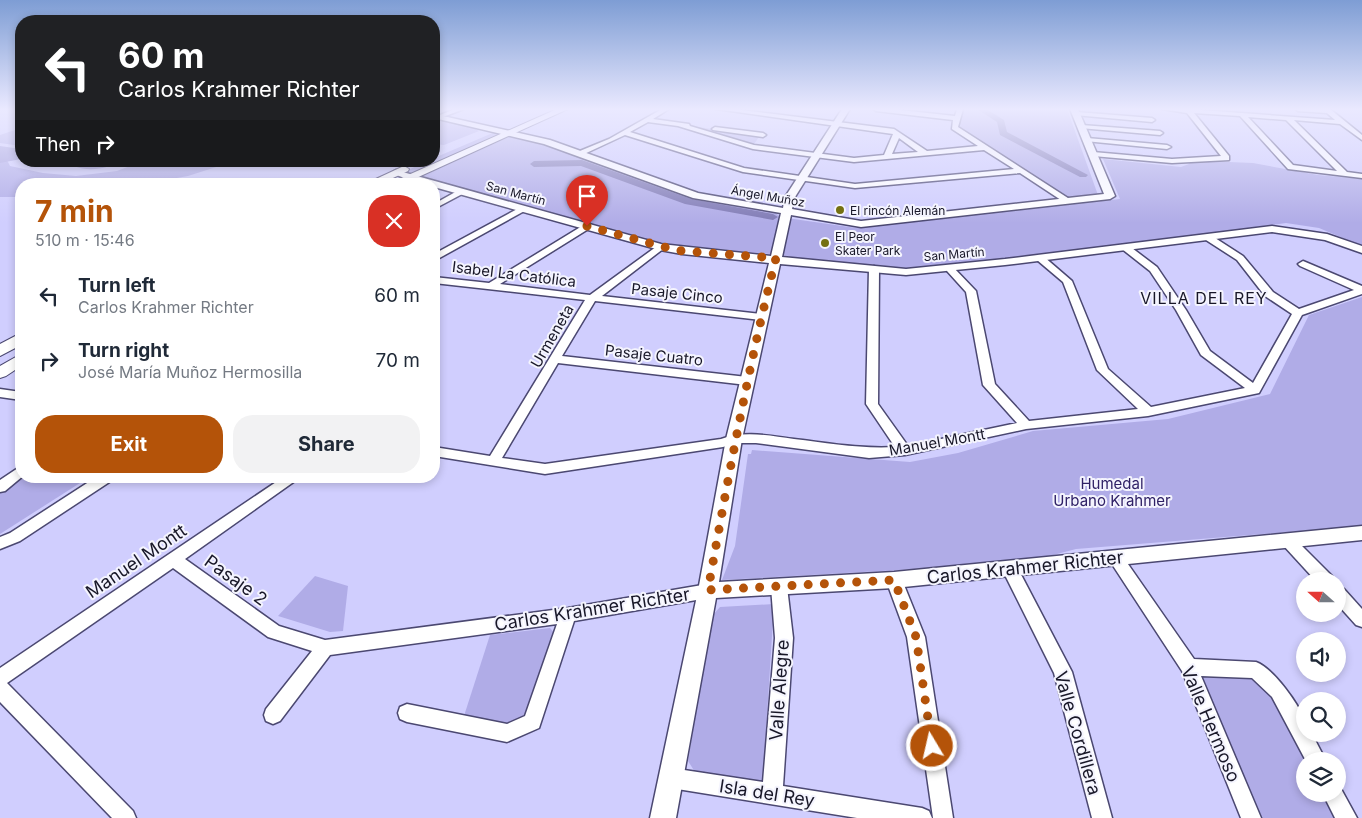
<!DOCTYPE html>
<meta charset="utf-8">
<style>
body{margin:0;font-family:Inter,sans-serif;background:#f2f2f3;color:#1f2937;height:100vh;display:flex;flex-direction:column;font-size:19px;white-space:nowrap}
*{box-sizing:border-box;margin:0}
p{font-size:16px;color:#747a83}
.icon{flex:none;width:28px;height:28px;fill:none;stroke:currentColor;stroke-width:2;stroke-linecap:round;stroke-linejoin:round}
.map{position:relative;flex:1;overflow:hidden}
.details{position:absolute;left:15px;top:178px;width:425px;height:305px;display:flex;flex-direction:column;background:#fff;border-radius:20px;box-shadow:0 2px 8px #0003}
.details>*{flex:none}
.guide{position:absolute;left:15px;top:15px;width:425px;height:152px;border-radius:20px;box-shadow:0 2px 8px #0003;background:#202124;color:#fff;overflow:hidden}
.needle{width:32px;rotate:291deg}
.controls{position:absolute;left:1296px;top:572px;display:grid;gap:10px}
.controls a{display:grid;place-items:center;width:50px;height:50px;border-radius:50%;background:#fff;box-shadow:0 2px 8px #0003;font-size:25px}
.pin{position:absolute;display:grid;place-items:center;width:42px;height:42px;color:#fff;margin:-51px -21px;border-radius:50% 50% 50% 0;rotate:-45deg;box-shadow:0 0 5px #0007}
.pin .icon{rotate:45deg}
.me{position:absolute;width:55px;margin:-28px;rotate:351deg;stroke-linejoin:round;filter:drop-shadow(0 0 4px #0008)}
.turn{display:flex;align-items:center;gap:18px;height:105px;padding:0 20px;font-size:22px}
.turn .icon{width:65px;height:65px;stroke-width:2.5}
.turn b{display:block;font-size:35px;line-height:42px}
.then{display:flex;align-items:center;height:48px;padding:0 20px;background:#0003;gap:10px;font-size:19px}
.round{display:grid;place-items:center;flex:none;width:52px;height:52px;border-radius:20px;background:#f2f2f3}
.headline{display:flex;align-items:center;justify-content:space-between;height:85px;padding:0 20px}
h1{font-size:30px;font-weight:700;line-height:38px;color:#b45309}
.primary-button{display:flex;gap:10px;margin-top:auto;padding:10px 20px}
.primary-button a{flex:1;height:58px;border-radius:20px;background:#b45309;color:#fff;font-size:20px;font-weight:700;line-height:58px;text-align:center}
.primary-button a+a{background:#f2f2f3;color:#1f2937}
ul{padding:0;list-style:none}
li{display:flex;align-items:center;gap:15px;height:65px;padding:0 20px}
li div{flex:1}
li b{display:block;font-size:19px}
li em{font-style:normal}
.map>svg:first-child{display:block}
.green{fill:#b0ace7}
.forest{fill:#a39fdb}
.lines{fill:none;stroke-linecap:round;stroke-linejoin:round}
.canal{fill:#807bb5;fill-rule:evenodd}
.minor-casing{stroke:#4b4871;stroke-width:3}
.tertiary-casing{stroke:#4b4871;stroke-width:3}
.secondary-casing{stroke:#4b4871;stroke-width:2}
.minor{fill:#fff;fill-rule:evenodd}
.tertiary{fill:#fff;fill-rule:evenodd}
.secondary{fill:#fff;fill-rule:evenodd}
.route{stroke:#b45309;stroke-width:9;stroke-dasharray:0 16.2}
.poi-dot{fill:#747011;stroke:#f4f4fe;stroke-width:2}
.labels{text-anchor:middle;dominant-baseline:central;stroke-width:4;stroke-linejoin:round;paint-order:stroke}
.far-street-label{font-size:12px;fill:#181728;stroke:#f4f4fe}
.far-poi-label{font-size:12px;fill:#181728;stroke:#f4f4fe;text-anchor:start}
.street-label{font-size:15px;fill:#181728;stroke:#f4f4fe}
.park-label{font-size:15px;fill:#2f2166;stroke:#f4f4fe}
.neighbourhood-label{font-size:16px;letter-spacing:1px;fill:#181728;stroke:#f4f4fe}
.near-street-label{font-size:18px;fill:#181728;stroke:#f4f4fe}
</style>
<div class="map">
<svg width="1362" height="818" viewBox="0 0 1362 818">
<rect width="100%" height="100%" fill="#d0cefe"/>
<g class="green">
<path d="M963,109H1067L1098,195L1072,198L1063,195L958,128Z"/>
<path d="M434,119L473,128L479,131L444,145L434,144Z"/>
<path d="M698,127L757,135L759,137L754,144L749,145L696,128Z"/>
<path d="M21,128V146L0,143V135Z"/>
<path d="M495,132L500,134L411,173L404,172L427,161H434V158Z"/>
<path d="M511,136L550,144L695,198L775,212L780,217L856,228L1120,199L1103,159L1181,167L1189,164L1188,162L1205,161L1253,163L1318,175L1362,179V246L1319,228L1286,223L1046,255L912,269L789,258V256C741,251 693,248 646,240V238L602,227L598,228L420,177Z"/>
<path d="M0,155L5,156L10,166L43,173L76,176L117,171L143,161H235L188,176L143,184H21V197H0Z"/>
<path d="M1362,297V526L1076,549L1023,563L722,580L735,546L748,454H751L752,450L910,462L958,453L1033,431L1168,419L1270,394L1309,315Z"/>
<path d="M21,476H91L0,534V492Z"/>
<path d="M315,576L348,586L343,631L330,632L278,616Z"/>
<path d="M774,604L763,781L695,772L688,761L712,616L720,607Z"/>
<path d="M550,628L556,635L527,716L502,725L463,719L490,635Z"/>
<path d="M1209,672L1250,676L1276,695L1309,761H1305V794H1325L1337,818H1261L1202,679Z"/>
</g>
<g class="forest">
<path d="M0,146L21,149V159L0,163Z"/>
<path d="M82,161H126C108,167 92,173 74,166Z"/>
</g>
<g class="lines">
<g class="canal">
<path d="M977,109H986L1004,120L1007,132L1088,175L1086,177H1080L1000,135L997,122Z"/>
<path d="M582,160L691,199L773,214L778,217L773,220L685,204L581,166L534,167L530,164L534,161Z"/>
</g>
<g class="minor-casing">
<g id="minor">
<path d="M455,109H464L440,118L435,117Z"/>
<path d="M662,109H669L653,119L689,124L690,126L754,145L854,158L884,155L893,134L716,109H733L894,129L927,151L978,146L952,129L953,120L876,111L873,109H891L955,116L957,109H963L958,127L1071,200L1064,202L1020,173L855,188L743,172L625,135L582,155L575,153L609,139ZM648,122L678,126L753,149L854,162L984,150L1014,169L855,184L744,168L630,132ZM899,138L918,152L892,154Z"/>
<path d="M1162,109H1188L1335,120L1327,113L1298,111L1295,109H1330L1362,135V140L1340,124L1294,120L1347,172L1362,174V178L1288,169L1240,116L1194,113L1229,156V160L1172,163L1093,156L1089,154L1093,152L1172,159L1221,156L1187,113ZM1248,117L1286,120L1337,171L1293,165Z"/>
<path d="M1077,112L1152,118L1155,120L1152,122L1075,115V113Z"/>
<path d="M1082,125L1160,131L1163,133L1160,135L1080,128V126Z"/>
<path d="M715,127L763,133L766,135L763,137L713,130L712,129Z"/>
<path d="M1087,138L1167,145L1171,147L1167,149L1085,141L1084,140Z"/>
<path d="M459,190L466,192L434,209V204Z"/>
<path d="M521,207L528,209L434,261V254Z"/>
<path d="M587,223L590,224V228L500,284L590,295L660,244L663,245V249L602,296L761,314L766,317L761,320L595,301L562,356L747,377L753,381L747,385L558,363L502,458L545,464L721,439C745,430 770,436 794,439C828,443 861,449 895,447L866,404L869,269L874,266L879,269L878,404L908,446L1017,423L983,385L966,292L947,271V267H953L976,291L995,384L1029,421L1138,409L1097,370L1063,282L1037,260V256H1043L1072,281L1108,369L1151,407L1245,388L1201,355L1176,310L1150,271L1122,249V245H1128L1157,267L1186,310L1210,351L1253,383L1292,314L1265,296L1237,260L1206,240V236H1212L1243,256L1273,292L1299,309L1354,290L1300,266L1298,264L1303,261L1362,286V294L1302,315L1259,393L1148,416L1026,429L905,455L869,458L756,443H735L723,447L545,474L434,456V447L490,456L585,300L434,283V277L489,283Z"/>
<path d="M0,389L21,392V400L0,397Z"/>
<path d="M21,466V476H23L5,491L0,492V480Z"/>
<path d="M98,476H116L114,479L20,541L0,549V537L10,533Z"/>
<path d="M285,476H302L185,559L279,626L325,640L568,608L708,584L714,586L716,591L714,596L708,598L574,621L539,728L507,742L407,722L400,719L398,713L400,707L407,704L507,724L525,716L557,624L330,655L280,721L273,724L266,721L264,715L266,709L312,651L268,637L173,568L7,683L133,811L136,818H112L0,702V668Z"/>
<path d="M1288,535L1293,537L1332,576L1334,581H1316L1283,545L1280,541L1283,537Z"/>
<path d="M1116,552L1121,554L1194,659L1256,662C1273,668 1300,705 1305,722C1306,725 1305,730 1305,734H1312L1326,761H1306L1272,697L1252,678L1201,676L1261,818H1241L1182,671L1108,558L1111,554Z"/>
<path d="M1010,563L1016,565L1072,672L1112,818H1092L1054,673L1002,569L1004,565Z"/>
<path d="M894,574L900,575L902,580L925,637L953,818H933L907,637L886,580L888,575Z"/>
<path d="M779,580L785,582L787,587L793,638L783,786L922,808L929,811L932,818H857L671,788L664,785L661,778L664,771L671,768L763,782L775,638L771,587L773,582Z"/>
<path d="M1338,587L1344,589L1362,609V627L1356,625L1338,605Z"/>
<path d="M1338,786L1340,787L1357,818H1335L1323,794H1338Z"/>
</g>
</g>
<g class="tertiary-casing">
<path id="tertiary" d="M842,109H850L795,197L792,209L861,221L1104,194L1070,109H1078L1115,196L1110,199L861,227L791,215L782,257L906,269L1005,259L1272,226L1327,234L1362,246V253L1325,240L1272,232L1005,265L906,275L780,264L742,439L719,582L894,572L1362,526V540L894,588L716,598L676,818H650L698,591L726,439L769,263L682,254L660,250L434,187V184H421L391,173L396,170L399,171L661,244L771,256L781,213L693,198L544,144L434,118V114L550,140L698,193L783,208L785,197Z"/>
</g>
<g class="secondary-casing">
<g id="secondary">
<path d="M557,109H568L403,184H388Z"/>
<path d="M404,166L409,169L408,171L380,184H365Z"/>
<path d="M21,333V345L0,356V344Z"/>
<path d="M21,354V366L6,376L0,378V366Z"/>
</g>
</g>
<use href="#minor" class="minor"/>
<use href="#tertiary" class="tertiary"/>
<use href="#secondary" class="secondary"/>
</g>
<linearGradient id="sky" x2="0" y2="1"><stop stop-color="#7e9dd4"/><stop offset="0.49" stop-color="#eae9ff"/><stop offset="1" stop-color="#eae9ff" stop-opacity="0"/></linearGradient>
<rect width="1362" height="223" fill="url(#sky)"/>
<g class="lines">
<path class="route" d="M587,226L660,246L682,251L776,258C748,368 728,479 708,590L894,580L916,637L932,746"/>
</g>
<g class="poi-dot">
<circle cx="840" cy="210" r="5"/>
<circle cx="825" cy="243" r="5"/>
</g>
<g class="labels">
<g class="far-street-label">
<text transform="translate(516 193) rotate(15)">San Martín</text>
<text transform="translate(768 196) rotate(10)">Ángel Muñoz</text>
<text transform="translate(954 254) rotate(-5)">San Martín</text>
</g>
<g class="far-poi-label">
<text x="850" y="210">El rincón Alemán</text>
<text x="835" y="236">El Peor<tspan x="835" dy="14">Skater Park</tspan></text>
</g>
<g class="street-label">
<text transform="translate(514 274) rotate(7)">Isabel La Católica</text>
<text transform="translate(677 293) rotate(6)">Pasaje Cinco</text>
<text transform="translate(552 336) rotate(-60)">Urmeneta</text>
<text transform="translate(654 355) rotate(6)">Pasaje Cuatro</text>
<text transform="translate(937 442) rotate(-10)">Manuel Montt</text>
</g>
<g class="park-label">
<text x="1112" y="483">Humedal<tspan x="1112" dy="17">Urbano Krahmer</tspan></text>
</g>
<g class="neighbourhood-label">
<text x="1204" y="298">VILLA DEL REY</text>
</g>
<g class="near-street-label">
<text transform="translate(136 561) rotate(-34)">Manuel Montt</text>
<text transform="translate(1025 567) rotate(-6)">Carlos Krahmer Richter</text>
<text transform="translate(236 580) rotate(36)">Pasaje 2</text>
<text transform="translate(592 609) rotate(-9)">Carlos Krahmer Richter</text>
<text transform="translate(779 690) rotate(-86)">Valle Alegre</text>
<text transform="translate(1211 724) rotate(67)">Valle Hermoso</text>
<text transform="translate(1078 733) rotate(74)">Valle Cordillera</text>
<text transform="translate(767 793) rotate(9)">Isla del Rey</text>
</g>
</g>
</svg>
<div class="controls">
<a><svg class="needle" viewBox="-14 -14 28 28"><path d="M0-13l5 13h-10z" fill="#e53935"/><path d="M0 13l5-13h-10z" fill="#747a83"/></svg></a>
<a><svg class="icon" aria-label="sound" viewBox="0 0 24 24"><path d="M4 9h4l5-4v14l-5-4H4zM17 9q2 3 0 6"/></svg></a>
<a><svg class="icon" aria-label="search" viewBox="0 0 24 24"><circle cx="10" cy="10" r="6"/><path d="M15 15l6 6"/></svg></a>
<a><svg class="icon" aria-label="layers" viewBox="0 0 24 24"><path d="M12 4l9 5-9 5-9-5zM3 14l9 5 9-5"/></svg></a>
</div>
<div class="pin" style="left:587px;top:226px;background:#d93025"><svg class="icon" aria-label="arrive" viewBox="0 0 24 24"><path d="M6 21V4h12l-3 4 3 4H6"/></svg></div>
<svg class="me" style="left:932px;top:746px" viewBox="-20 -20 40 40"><circle r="17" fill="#b45309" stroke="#fff" stroke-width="3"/><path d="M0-11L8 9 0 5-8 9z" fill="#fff"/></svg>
<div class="guide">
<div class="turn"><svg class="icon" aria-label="left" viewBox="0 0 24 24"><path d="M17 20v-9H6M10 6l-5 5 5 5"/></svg><div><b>60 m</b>Carlos Krahmer Richter</div></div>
<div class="then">Then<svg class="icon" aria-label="right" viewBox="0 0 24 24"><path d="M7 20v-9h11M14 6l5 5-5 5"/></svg></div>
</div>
<section class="details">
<div class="headline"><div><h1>7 min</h1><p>510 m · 15:46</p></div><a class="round" style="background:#d93025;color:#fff"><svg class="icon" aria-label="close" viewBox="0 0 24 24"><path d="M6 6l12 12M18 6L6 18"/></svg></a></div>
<ul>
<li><svg class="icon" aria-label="left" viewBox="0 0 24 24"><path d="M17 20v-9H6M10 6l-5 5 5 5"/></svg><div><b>Turn left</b><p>Carlos Krahmer Richter</p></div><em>60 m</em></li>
<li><svg class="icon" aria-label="right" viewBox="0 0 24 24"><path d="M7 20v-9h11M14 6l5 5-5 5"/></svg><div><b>Turn right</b><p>José María Muñoz Hermosilla</p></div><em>70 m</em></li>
</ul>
<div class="primary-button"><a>Exit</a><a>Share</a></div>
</section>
</div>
